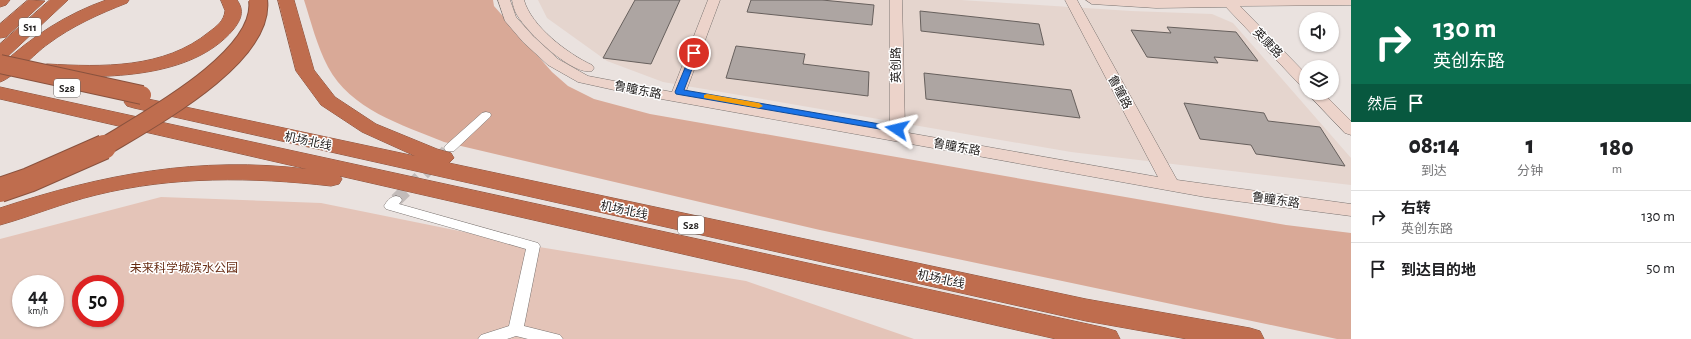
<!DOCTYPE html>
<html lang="zh">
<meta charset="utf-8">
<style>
body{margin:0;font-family:"Alegreya Sans","Noto Sans SC",sans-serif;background:#f6f6f6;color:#202124;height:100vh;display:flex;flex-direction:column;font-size:15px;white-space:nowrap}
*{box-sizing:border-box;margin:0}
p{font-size:13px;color:#757577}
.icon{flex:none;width:22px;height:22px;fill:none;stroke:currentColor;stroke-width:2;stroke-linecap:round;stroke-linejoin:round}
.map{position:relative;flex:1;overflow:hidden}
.drawer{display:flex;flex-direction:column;background:#fff;width:340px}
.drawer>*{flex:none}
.guide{background:#0b6e4f;color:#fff;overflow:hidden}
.fabs{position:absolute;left:1299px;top:12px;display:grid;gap:8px}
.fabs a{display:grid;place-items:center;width:40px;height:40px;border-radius:50%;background:#fff;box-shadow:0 1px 3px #0004;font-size:20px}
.speed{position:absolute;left:12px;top:275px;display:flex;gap:8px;font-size:20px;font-weight:700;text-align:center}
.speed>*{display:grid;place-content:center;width:52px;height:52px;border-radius:50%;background:#fff;box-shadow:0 1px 3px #0004;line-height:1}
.speed small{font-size:10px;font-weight:400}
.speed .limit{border:6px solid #d22;background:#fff;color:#111}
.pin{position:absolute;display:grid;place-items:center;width:34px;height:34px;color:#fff;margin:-17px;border:2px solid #fff;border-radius:50%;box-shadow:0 1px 4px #0007}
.me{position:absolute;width:44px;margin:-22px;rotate:280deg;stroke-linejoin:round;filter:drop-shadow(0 0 3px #0008)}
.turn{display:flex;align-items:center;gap:14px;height:84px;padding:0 16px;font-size:18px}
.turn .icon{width:52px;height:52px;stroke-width:2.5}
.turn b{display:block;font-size:28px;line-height:34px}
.then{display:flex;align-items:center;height:38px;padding:0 16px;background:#0003;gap:8px;font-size:15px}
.eta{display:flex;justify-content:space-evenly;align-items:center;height:68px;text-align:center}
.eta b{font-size:24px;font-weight:800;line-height:28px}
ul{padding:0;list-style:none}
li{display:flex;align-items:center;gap:12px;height:52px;padding:0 16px;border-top:1px solid #e0e0e0}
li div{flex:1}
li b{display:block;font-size:15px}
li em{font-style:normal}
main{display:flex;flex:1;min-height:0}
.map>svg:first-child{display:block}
.built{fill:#e5d5ce}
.green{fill:#e4c4b8;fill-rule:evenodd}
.forest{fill:#d9a997}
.building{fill:#ada5a2;stroke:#67605d}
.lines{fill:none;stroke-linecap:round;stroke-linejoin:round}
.street-tunnel{stroke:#c2bbb9;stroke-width:13;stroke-dasharray:13 6;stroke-linecap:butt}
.street-casing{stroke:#7a7370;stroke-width:1}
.secondary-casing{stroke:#7a7370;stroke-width:1}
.highway-casing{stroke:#89523e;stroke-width:1}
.street{fill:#fff;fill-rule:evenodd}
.secondary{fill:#ecd3ca;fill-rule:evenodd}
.highway{fill:#bf6d4e;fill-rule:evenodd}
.highway-bridge-far1-casing{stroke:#89523e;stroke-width:20;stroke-linecap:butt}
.highway-bridge-casing{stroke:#89523e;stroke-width:26;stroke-linecap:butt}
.highway-bridge-far1{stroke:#bf6d4e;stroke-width:18}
.highway-bridge{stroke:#bf6d4e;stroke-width:24}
.route{fill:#1a73e8;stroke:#114b97}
.slow{fill:#f59e0b}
.labels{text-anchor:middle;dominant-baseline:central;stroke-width:3;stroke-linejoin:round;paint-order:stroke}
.shield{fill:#fff;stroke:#666463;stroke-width:1}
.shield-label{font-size:11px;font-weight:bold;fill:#242120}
.street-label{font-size:12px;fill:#242120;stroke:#fff}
.park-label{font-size:12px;fill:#672c13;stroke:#fff}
</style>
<main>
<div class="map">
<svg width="1351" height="339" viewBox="0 0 1351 339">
<rect width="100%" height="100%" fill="#eae2df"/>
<path class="built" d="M538,0H961L1131,11L1212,14L1233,23L1351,158V185L1071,152L663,82L607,61L547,18Z"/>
<path class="green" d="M161,197L321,203L533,246L746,281L914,339H0V239ZM21,284H55V318H21ZM81,284H115V318H81Z"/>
<path class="forest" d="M304,0H493L494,6L552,72L568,86L594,99L650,114L1286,225L1351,233V339H1337L820,230L444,142C402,125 350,109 328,67C317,46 311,22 304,0Z"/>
<g class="building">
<path d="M635,0H680L651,64L603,58Z"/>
<path d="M751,0H822L874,5L872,25L747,12Z"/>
<path d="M920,11L1039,24L1044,45L921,31Z"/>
<path d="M1167,27L1236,32L1258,61L1214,57L1218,63L1147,57L1131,30L1171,33Z"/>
<path d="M736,46L805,54L803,64L869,72L868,96L726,78Z"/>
<path d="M924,73L1071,90L1080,118L926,99Z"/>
<path d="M1184,103L1264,113L1268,121L1320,127L1345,166L1256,154L1251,145L1200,139Z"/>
</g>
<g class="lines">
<path class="street-tunnel" d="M396,200L450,148"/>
<g class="street-casing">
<g id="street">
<path d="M486,112L490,113L491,115L490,117L454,151H446L444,148L446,145L482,113Z"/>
<path d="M396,196L400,197L402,200L399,204L538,243L540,246L524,326L560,335L563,339H528L516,336L507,339H478L481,335L509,326L526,249L386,209L384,206C387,201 390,197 396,196Z"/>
</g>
</g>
<g class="secondary-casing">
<g id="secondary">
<path d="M498,0H510L516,17L533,36L558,59L588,76L672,92L708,0H720L685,94L890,130V0H902L905,129L903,132L1158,177L1065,0H1077L1177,180L1351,204V216L1205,197L628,93L578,82L548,65L523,42L505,21Z"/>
<path d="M512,0H524C531,26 568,54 592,65L594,68L592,71C572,76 527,32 517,15C514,10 513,5 512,0Z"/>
<path d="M1086,0H1351V5L1240,6L1306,74V87L1301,86L1226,7L1156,8L1092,4Z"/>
<path d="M1307,93H1323L1351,121V135L1345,133Z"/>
</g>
</g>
<g class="highway-casing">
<g id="highway">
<path d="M0,0H10L6,5L0,7Z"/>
<path d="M28,0L45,1L6,37L0,38V24Z"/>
<path d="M50,0H68L6,58L0,59V44Z"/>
<path d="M106,0H129L127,3C99,14 72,26 48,44C35,53 13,78 0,82V66C31,37 66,14 106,0Z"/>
<path d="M221,0H237C245,11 241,20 233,30C191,79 106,78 47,76L40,74L38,70L40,66L47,64C102,67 164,69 209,32C217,26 224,21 225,11Z"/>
<path d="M278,0H294L314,70L335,97L376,124L437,149L451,153L454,158L449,163L1086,299L1250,328L1260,331L1264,339H1187L1086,321L134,108L127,106L124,102L127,98L134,96L415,156L362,132L321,105L296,71Z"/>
<path d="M0,87L1106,328L1116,331L1120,339H1056L340,176L342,179L339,184L331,186C252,177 173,176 96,195C63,203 32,216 0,225V208C103,174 199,156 307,169L0,99Z"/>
</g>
</g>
<use href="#street" class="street"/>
<use href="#secondary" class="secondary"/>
<use href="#highway" class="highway"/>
<g class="highway-bridge-far1-casing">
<g id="highway-bridge-far1">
<path d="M0,64L142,95"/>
<path d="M102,148C144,122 266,58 258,0"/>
</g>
</g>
<g class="highway-bridge-casing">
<path id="highway-bridge" d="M0,190L29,180L104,147"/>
</g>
<use href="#highway-bridge-far1" class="highway-bridge-far1"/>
<use href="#highway-bridge" class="highway-bridge"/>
</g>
<path class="route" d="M692,51L698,53L684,90L897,127L901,129L897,132L676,94L675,92Z"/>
<path class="slow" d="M707,94L759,103L763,106L759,108L704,98V95Z"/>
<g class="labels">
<g class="shield">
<rect x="19" y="18" width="22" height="18" rx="3"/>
<rect x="54" y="79" width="26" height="18" rx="3"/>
<rect x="678" y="216" width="26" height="18" rx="3"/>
</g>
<g class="shield-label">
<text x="30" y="27">S11</text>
<text x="67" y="88">S28</text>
<text x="691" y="225">S28</text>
</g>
<g class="street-label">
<text transform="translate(1268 43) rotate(46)">英康路</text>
<text transform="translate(896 65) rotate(-91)">英创路</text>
<text transform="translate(638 90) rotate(11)">鲁瞳东路</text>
<text transform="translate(1120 92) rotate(62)">鲁瞳路</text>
<text transform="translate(308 141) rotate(12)">机场北线</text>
<text transform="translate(957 147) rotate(10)">鲁瞳东路</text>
<text transform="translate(1276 200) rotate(8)">鲁瞳东路</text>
<text transform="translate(624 210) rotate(12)">机场北线</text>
<text transform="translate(941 279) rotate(12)">机场北线</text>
</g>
<g class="park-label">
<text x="184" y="268">未来科学城滨水公园</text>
</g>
</g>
</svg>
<div class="fabs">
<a><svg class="icon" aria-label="sound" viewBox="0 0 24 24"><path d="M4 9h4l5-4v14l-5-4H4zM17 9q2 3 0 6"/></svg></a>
<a><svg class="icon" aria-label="layers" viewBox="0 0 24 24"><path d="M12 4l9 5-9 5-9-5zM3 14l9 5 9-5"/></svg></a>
</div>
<div class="speed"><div>44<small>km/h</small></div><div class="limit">50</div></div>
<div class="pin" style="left:694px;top:53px;background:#d93025"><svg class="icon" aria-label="arrive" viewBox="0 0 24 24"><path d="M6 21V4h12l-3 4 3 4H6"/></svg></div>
<svg class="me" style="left:897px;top:129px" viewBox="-20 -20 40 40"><path d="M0-17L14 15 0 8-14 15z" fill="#1a73e8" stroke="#fff" stroke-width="4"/></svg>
</div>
<section class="drawer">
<div class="guide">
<div class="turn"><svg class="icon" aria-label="right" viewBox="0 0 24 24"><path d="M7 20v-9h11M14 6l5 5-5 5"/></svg><div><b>130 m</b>英创东路</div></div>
<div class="then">然后<svg class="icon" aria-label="arrive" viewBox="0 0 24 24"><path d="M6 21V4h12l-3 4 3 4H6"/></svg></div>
</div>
<div class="eta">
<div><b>08:14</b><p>到达</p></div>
<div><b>1</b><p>分钟</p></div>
<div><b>180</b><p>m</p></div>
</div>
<ul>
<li><svg class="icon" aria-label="right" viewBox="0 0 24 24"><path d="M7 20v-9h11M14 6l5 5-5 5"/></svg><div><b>右转</b><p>英创东路</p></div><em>130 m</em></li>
<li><svg class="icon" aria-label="arrive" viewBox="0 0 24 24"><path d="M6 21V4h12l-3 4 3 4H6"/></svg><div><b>到达目的地</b></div><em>50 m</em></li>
</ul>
</section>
</main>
